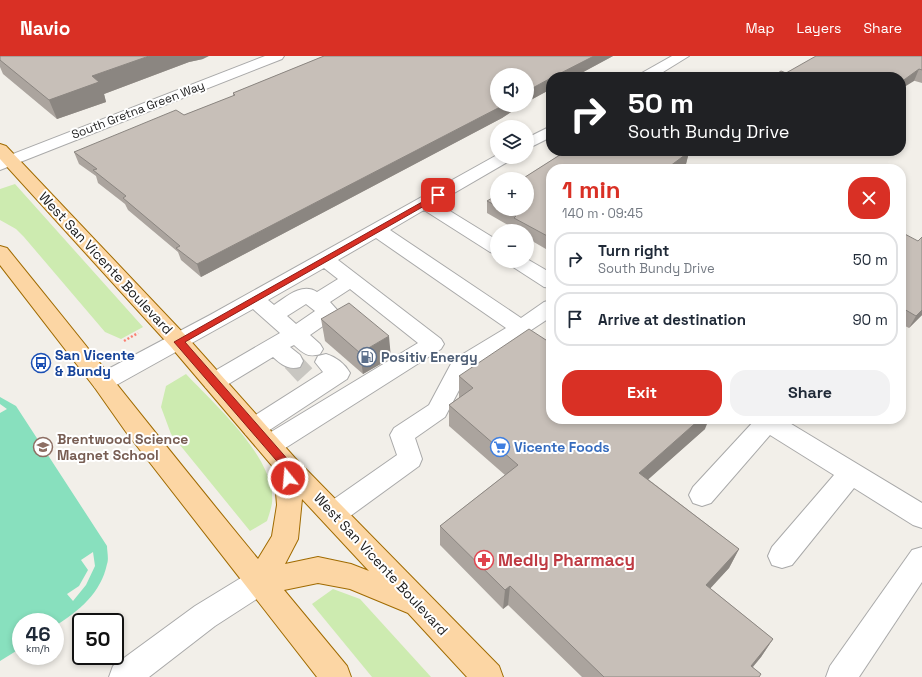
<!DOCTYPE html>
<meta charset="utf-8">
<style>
body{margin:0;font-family:"Space Grotesk",sans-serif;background:#f2f2f3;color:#1f2937;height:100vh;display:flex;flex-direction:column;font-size:15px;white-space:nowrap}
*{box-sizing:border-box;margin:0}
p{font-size:13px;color:#747a83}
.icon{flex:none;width:22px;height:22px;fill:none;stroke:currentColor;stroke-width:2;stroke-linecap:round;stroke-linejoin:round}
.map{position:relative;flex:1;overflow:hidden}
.details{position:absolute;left:546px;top:108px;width:360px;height:260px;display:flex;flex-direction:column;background:#fff;border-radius:16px;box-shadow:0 2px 6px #0003}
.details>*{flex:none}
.banner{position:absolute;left:546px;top:16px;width:360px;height:84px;border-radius:16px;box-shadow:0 2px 6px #0003;background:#202124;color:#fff;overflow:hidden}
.tools{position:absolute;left:490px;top:12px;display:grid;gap:8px}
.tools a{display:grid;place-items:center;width:44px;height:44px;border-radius:50%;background:#fff;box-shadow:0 2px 6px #0003;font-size:20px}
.speed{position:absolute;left:12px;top:557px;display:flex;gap:8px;font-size:20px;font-weight:700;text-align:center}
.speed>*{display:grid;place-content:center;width:52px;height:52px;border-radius:50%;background:#fff;box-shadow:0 2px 6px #0003;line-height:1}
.speed small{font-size:10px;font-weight:400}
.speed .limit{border:2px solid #111;border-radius:6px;background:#fff;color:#111}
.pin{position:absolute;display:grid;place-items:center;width:34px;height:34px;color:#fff;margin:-17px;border-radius:8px;box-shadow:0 2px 6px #0006}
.me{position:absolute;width:44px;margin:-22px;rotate:343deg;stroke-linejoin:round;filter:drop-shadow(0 0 3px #0008)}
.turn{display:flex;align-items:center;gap:14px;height:84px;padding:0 16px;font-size:18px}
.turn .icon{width:52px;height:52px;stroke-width:2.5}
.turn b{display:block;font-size:28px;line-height:34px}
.round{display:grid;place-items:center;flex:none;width:42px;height:42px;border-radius:16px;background:#f2f2f3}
.summary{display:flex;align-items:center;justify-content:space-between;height:68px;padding:0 16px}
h1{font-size:24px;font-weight:700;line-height:30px;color:#d93025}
.action{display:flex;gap:8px;margin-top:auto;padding:8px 16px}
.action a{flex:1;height:46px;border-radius:16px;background:#d93025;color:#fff;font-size:16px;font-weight:700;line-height:46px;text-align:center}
.action a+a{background:#f2f2f3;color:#1f2937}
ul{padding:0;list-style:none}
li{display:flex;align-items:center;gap:12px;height:54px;margin:0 8px 6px;padding:0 8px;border:2px solid #e0e1e3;border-radius:16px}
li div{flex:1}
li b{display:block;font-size:15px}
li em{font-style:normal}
header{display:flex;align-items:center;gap:24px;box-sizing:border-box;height:56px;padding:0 20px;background:#d93025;color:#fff}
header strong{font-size:19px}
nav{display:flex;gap:22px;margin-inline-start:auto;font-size:14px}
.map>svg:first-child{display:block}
.grass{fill:#cdebb0}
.pitch{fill:#88e0be;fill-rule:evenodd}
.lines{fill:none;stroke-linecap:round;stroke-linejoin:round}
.minor-tunnel{stroke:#c8c6c1;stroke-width:20;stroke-dasharray:20 10;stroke-linecap:butt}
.minor-casing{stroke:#a9a9a9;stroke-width:2}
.major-casing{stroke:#a06b00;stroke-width:2}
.path{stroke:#fa8072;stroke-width:2.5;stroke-dasharray:2 2;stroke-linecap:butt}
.minor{fill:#fff;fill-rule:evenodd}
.major{fill:#fcd6a4;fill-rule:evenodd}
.wall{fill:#aba49e}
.shaded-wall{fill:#8b8681}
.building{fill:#c7bfb8;stroke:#8b8681}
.route{fill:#d93025;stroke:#8d1f18}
.labels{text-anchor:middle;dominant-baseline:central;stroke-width:4;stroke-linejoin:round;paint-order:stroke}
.far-street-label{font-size:12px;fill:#222;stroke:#fff}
.street-label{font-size:14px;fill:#222;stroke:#fff}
.transit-label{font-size:14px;font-weight:bold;fill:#164399;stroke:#fff;text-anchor:start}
.service-label{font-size:14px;font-weight:bold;fill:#4e5e75;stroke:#fff;text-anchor:start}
.education-label{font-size:14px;font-weight:bold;fill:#785e54;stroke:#fff;text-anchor:start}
.shop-label{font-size:14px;font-weight:bold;fill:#366cbe;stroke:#fff;text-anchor:start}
.near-health-label{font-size:17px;font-weight:bold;fill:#be3a42;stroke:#fff;text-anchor:start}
</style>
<header>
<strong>Navio</strong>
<nav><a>Map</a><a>Layers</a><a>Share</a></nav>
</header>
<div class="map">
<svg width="922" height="621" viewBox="0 0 922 621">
<rect width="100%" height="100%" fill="#f2efe9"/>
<g class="grass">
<path d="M15,128L143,271L121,283L105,276L24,181L16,173L0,164V133Z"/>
<path d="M186,318C214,348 277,403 272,447C271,453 269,459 267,465L250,475L171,378L161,351L166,330Z"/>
<path d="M333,533L360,543L431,621H372L312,548Z"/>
</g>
<path class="pitch" d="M0,341L16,350L107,490C107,495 109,503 107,508C101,537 79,555 55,570V566H21V592L0,605V357L7,353L0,348ZM93,496L95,510L86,529L73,545L67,538L79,530L88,514L81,504Z"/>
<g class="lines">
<path class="minor-tunnel" d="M292,305L305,319"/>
<g class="minor-casing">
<g id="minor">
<path d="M265,0H284L282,3L0,114V103Z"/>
<path d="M672,0H689L655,21H638L640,18Z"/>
<path d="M551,70V81L527,93V82Z"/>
<path d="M497,99V101H513L511,104L437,147L497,184V198L490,196L424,154L390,174L521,262L544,246L551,244V261L469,315L445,361L415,382L422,403L419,410L342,466L333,469L324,466L320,458L324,450L397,399L390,379L394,372L429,349L453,304L506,272L376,182L338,204L441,283L444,288L441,293L279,396L270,399L261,396L258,389L261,382L418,287L350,233L330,246L339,256L336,261L310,279L320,288L323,293L320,298C308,302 303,297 294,289L290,291L300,299L303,305L300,311C288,314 282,309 273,301L222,332L214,334L206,332L203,326L206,320L280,277L253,253L111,332L103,334L95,332L92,326L95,320L210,259ZM324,212L338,223L317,236C302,226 286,241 274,249L268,244ZM306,248L315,255L296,268L287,260Z"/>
<path d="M527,203L551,217V232L544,231L510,209L507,205H527Z"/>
<path d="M326,298C336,301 345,308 350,317L347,323L262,379L254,381L246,379L242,372L246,365L323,316L315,306L318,300Z"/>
<path d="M752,363H783L922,447V472L913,469L854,432L792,509L782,512L772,509L768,500L772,491L834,419L770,379L711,447L702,450L693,447L689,439L693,431L754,365Z"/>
<path d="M922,491V526L859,621H826L830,610L912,494Z"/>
<path d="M259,513L269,517L273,526L269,535L215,570L149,621H109L113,610L195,550L249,517Z"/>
</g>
</g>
<g class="major-casing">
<path id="major" d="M0,88L6,90L187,281L295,402L499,610L503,621H467L408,557L350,533L318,527L284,534L347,610L351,621H317L126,376L95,332L0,209V190L7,192C91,295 173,400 258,503L272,480L277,449L274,412L171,291L0,103ZM302,443L369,515L351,508L318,501L285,508L298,483Z"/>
</g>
<path class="path" d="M124,285L138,277"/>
<use href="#minor" class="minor"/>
<use href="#major" class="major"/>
</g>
<g class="wall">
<path d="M0,0L203,3L189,6L104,38L106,46L57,63L3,18L0,11Z"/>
<path d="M324,0H613L574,21H551V33L527,46V19L511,56L502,62L201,221L181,204L178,196L128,154L125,148L98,127L96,120L79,108L74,96L184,59L233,40V37Z"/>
<path d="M922,0V27L901,21L786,17Z"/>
<path d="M566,95H688L689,96L686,108L679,113H551V196L527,182V175H514L513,174V172L487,157V145L497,139V153H527V123H522Z"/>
<path d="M901,176L922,259L909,272L901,268Z"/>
<path d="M321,263L391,302L363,318L325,285Z"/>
<path d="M546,284L705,373L648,423L739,493L729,512L710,532L773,583L761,601L753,611L759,621H582L508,549L503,553L440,489V470L505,419L449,370V349L459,342V320Z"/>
</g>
<g class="shaded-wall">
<path d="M149,0H209L203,3L189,6L104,38L106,46L57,63L49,44L92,20Z"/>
<path d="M593,0H613L574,21H553Z"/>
<path d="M919,13L914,25L901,33V26Z"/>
<path d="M551,22V33L527,46V35Z"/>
<path d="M504,49H521L511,54V56L502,62L201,221L197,208Z"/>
<path d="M689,96L686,108L679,113H666Z"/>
<path d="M922,254V259L909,272L916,260Z"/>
<path d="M389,280L391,302L363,318L360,297Z"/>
<path d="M700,363H709L705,373L633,437L639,417Z"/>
<path d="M739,493L729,512L697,547L706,529Z"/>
<path d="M510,530L508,549L503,553L505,534Z"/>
<path d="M773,583L761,601L744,621L751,610Z"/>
</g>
<g class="building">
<path d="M0,0H149L92,20L99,26L49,44L0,4Z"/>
<path d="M324,0H594L553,21H551V22L527,35V19H497V49H504L502,50L197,208L176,192L180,190L123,142L126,140L93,114L97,113L74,96L176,54L184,59L235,39L233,37Z"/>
<path d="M816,0H922V14L919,13L901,26V21H772L781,15L786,17Z"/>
<path d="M566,95H688L689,96L666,113H551V182L514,162L516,160L502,153H527V123H522Z"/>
<path d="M497,139V150L487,145Z"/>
<path d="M901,176L918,185L922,181V254L916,260L904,253L901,256Z"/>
<path d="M349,247L389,280L360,297L321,263Z"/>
<path d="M529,273L546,284L551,281V363H700L639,417L739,493L706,529L773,583L751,610L761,618L759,621H604L510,530L505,534L440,470L518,409L449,349L473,332L459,320Z"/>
</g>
<path class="route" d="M438,137L441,139L440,141L185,286L290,406L293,422L291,426H284L282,411L174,286Z"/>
<defs>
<g id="fuel-ring" transform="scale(1)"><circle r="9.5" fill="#fff" stroke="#5c6f8a" stroke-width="1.5"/><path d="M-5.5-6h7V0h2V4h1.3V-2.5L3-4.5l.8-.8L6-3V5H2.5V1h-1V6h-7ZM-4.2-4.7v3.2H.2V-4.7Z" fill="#5c6f8a"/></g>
<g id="bus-ring" transform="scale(1)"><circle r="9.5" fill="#fff" stroke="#1a4fb4" stroke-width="1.5"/><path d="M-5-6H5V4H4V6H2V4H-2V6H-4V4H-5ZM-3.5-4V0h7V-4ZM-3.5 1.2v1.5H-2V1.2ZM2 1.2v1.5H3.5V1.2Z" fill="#1a4fb4"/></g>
<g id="school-ring" transform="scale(1)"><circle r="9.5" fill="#fff" stroke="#8d6e63" stroke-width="1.5"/><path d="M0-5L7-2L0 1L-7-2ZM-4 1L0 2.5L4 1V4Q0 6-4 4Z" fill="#8d6e63"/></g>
<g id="supermarket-ring" transform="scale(1)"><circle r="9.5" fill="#fff" stroke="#3f7fe0" stroke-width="1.5"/><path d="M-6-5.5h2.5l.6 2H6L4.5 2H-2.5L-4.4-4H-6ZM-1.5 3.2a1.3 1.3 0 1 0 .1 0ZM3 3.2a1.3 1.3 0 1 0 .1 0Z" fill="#3f7fe0"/></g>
<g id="pharmacy-ring" transform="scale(1)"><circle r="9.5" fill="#fff" stroke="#e0444e" stroke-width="1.5"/><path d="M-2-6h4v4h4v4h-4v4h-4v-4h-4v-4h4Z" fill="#e0444e"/></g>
</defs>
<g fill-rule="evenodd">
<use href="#fuel-ring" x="367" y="301"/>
<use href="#bus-ring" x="41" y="307"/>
<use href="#school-ring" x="43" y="391"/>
<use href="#supermarket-ring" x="500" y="391"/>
<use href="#pharmacy-ring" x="484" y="504"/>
</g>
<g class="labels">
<g class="far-street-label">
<text transform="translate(138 54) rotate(-21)">South Gretna Green Way</text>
</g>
<g class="street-label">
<text transform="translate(106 207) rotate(47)">West San Vicente Boulevard</text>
<text transform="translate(381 508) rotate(47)">West San Vicente Boulevard</text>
</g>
<g class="transit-label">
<text x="55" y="299">San Vicente<tspan x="55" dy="16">&amp; Bundy</tspan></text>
</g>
<g class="service-label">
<text x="381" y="301">Positiv Energy</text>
</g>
<g class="education-label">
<text x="57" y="383">Brentwood Science<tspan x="57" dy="16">Magnet School</tspan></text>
</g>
<g class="shop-label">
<text x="514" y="391">Vicente Foods</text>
</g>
<g class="near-health-label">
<text x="498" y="504">Medly Pharmacy</text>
</g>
</g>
</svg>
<div class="tools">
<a><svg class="icon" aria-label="sound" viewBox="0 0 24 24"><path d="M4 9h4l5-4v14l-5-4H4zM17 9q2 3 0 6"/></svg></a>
<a><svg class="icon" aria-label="layers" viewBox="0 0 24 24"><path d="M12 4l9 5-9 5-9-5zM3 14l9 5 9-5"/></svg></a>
<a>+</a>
<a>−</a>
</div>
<div class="speed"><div>46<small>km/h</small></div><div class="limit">50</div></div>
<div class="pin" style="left:438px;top:139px;background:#d93025"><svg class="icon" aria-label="arrive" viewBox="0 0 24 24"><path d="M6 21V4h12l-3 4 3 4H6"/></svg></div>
<svg class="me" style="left:288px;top:422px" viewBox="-20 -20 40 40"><circle r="17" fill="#d93025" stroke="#fff" stroke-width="3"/><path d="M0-11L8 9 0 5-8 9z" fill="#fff"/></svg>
<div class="banner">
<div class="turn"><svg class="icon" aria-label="right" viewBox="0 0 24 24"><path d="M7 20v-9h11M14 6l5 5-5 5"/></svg><div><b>50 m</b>South Bundy Drive</div></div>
</div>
<section class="details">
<div class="summary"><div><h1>1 min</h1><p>140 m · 09:45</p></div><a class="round" style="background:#d93025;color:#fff"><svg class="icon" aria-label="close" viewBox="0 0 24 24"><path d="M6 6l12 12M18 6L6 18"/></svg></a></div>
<ul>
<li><svg class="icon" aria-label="right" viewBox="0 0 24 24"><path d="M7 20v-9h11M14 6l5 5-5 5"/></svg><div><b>Turn right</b><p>South Bundy Drive</p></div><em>50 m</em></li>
<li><svg class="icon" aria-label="arrive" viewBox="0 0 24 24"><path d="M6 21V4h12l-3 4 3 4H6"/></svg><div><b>Arrive at destination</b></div><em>90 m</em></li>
</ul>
<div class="action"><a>Exit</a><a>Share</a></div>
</section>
</div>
